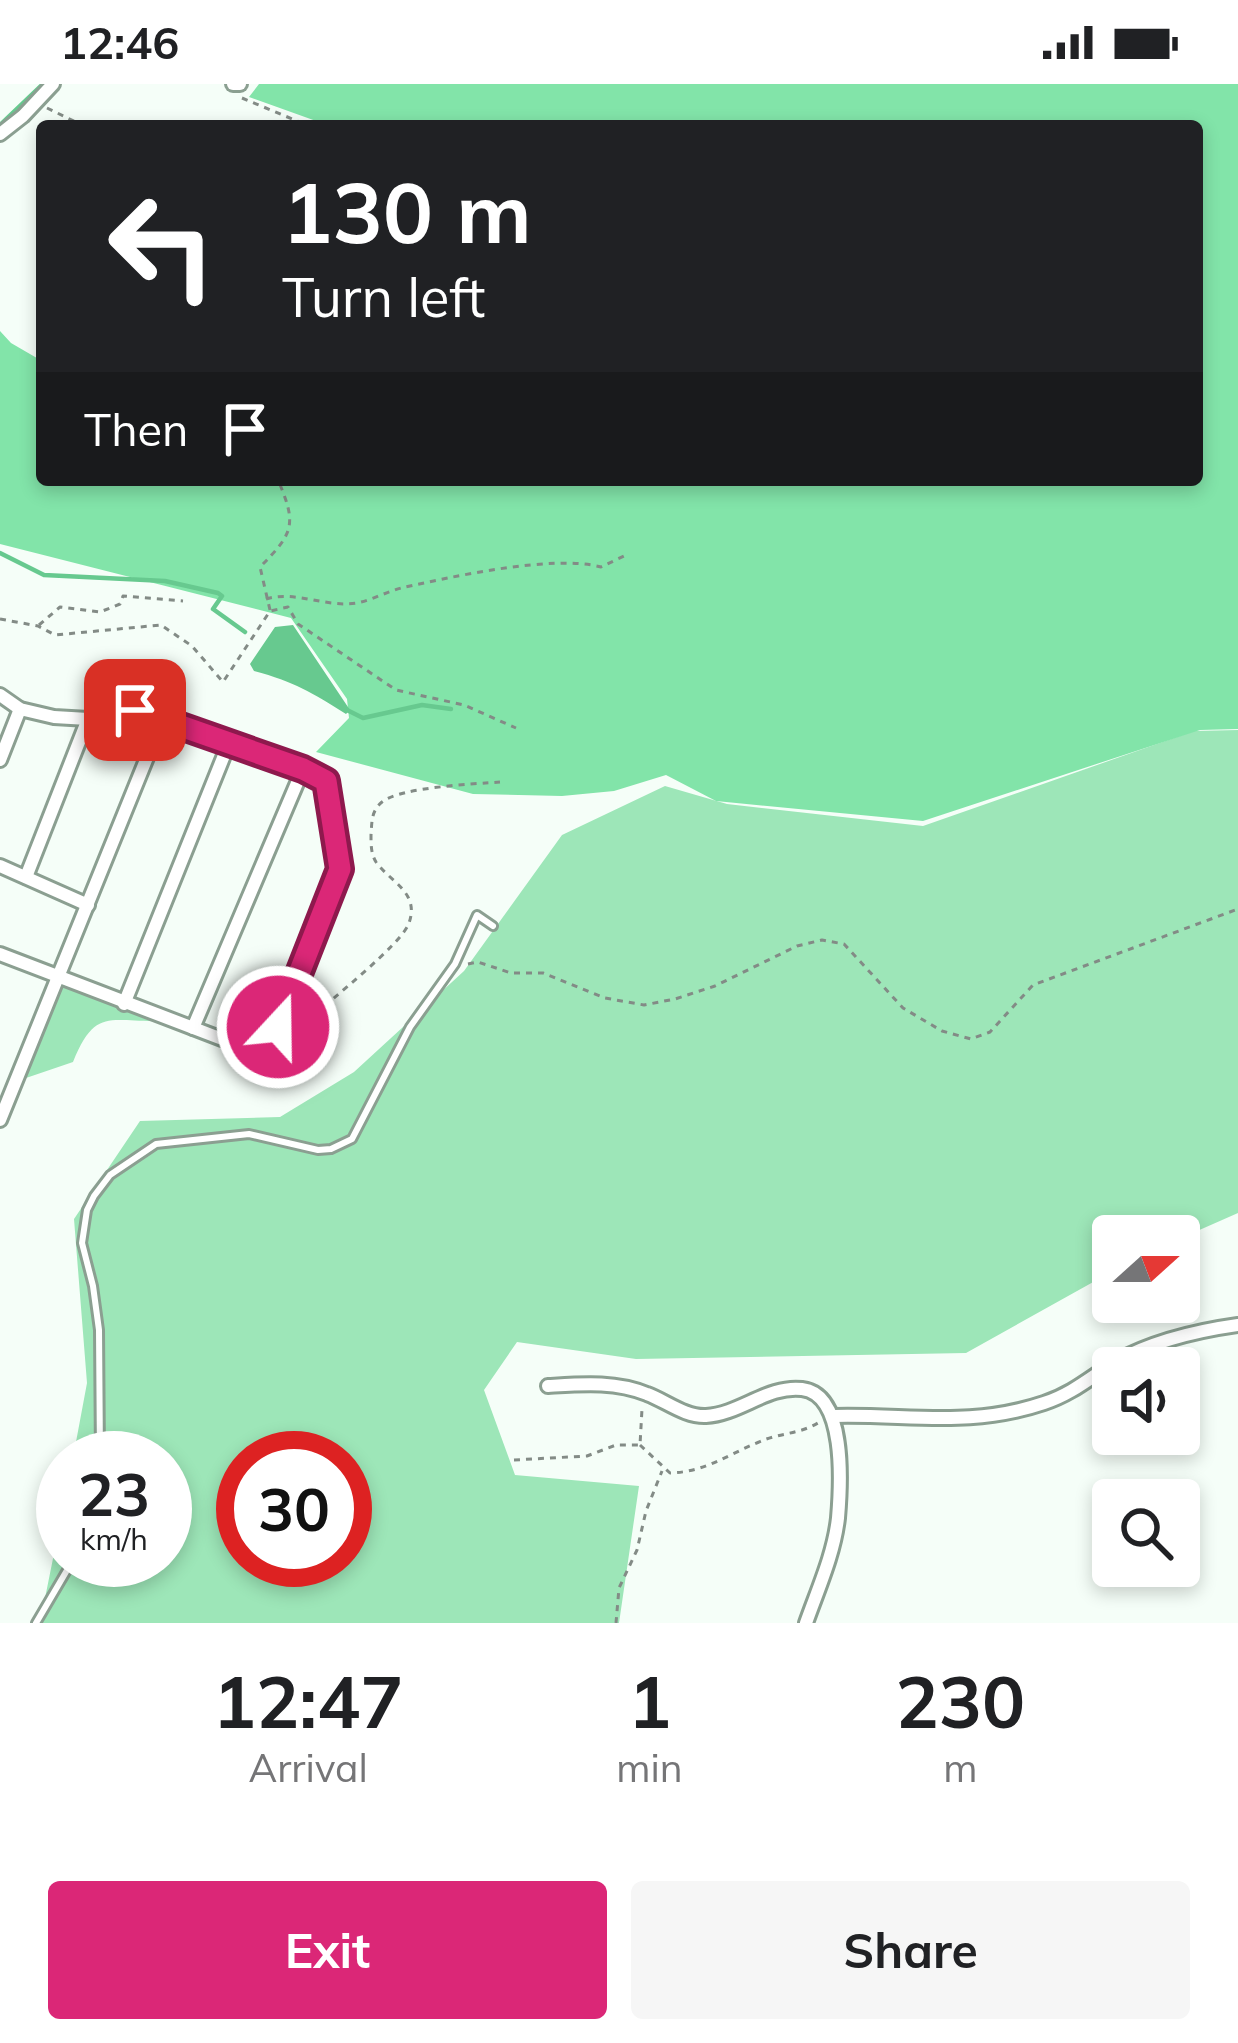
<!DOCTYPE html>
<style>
body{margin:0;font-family:Mulish,sans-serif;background:#f6f6f6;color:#202124;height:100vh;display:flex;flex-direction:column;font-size:45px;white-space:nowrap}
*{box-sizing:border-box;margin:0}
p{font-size:39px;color:#757577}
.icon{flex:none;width:66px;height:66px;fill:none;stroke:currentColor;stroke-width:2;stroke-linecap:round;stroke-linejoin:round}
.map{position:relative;height:1539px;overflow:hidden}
.panel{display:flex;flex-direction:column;background:#fff;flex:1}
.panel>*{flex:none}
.banner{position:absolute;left:36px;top:36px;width:1167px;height:366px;border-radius:12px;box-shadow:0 6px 18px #0003;background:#202124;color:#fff;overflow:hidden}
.needle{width:78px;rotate:69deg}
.fabs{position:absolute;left:1092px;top:1131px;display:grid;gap:24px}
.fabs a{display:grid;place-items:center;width:108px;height:108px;border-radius:12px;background:#fff;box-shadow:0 6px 18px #0003;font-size:60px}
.speed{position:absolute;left:36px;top:1347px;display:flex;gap:24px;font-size:60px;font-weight:700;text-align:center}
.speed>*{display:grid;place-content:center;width:156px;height:156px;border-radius:50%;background:#fff;box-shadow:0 6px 18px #0003;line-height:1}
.speed small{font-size:30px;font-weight:400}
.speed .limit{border:18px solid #d22;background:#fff;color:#111}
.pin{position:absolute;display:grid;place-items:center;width:102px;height:102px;color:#fff;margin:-51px;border-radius:24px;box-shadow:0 6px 18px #0006}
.me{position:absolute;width:132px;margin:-66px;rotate:21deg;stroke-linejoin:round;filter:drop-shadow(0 0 9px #0008)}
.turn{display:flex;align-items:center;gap:42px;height:252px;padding:0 48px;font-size:54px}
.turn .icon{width:156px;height:156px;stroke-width:2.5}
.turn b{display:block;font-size:84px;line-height:102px}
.then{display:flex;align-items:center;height:114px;padding:0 48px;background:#0003;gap:24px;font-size:45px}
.eta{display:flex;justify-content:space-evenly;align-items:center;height:204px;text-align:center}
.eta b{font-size:72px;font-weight:700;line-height:84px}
.cta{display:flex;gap:24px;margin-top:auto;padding:24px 48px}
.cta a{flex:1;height:138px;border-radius:12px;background:#db2777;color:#fff;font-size:48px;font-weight:700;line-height:138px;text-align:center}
.cta a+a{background:#f6f6f6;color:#202124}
.status{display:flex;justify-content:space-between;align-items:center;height:84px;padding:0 60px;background:#fff;direction:ltr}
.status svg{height:33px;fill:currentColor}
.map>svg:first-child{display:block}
.green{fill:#9de6b8;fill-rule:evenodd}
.forest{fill:#82e4a9}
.water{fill:#67c98f}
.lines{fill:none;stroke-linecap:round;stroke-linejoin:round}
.stream{stroke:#67c98f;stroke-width:4.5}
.service-casing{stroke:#8b9f91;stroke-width:12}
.minor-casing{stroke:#8b9f91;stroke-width:18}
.path{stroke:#838b86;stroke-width:3;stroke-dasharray:6 6;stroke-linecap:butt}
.service{stroke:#fff;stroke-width:6}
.minor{stroke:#fff;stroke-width:12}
.route-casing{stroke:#8e194d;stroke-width:30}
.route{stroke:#db2777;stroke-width:21}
</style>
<div class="status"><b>12:46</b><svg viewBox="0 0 49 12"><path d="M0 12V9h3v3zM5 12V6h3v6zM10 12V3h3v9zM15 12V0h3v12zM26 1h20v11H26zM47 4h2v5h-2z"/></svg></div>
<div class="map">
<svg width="1238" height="1539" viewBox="0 0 1238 1539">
<rect width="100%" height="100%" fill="#f5fef8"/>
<g class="green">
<path d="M1238,646V1129L1179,1155L1113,1152V1187L966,1269L636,1275L517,1258L484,1306L515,1391L639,1402L619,1539H40L63,1425V1476H165V1374H73L87,1299L74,1135L140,1037L280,1033L354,988L464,887L562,751L665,702L727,720L923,742L1194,647ZM243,1374H345V1476H243Z"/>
<path d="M62,900L163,937C110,939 96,922 73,978L26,994Z"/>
</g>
<path class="forest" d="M259,0H1238V645L1200,646L923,737L716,717L666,691L614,707L562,712L473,710L316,668L349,634L347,615L291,534L0,460V247L11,259L42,277V396H1197V42H330L249,13Z"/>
<path class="water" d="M293,541L350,626L346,630C311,608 295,598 254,587L250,580L275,543Z"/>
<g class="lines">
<g class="stream">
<path d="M0,41L43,0"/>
<path d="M0,469L44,491L165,497L218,509L222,512L213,525L245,548"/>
<path d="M347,626L363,634L422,621L451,625"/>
</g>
<g class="service-casing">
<g id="service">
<path d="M100,1374L99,1246L93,1202L82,1159L87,1126L94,1112L110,1091L156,1060L249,1050L318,1066L331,1065L352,1055L410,943L455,880L477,831L493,842"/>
<path d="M36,1539L73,1476"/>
</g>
</g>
<g class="minor-casing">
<g id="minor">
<path d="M233,0H240"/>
<path d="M0,50L23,32L53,0"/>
<path d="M0,611L20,625L54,633L88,635L135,625L303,685L326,697L340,785L278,943L222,955L0,870"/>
<path d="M0,676L20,625"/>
<path d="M0,782L88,821"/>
<path d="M26,793L88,635"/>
<path d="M124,920L229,659"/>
<path d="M193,944L303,685"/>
<path d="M0,1036L163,634"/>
<path d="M548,1302C582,1300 615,1297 647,1310C666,1317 685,1333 706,1332C740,1330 768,1301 802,1305C846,1310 841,1399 838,1434C834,1470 818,1505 806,1539"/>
<path d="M834,1332C910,1330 970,1344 1044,1319C1072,1310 1091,1293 1115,1278C1153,1257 1195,1247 1238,1241"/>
</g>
</g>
<g class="path">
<path d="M242,14L309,42"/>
<path d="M47,24L84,42"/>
<path d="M266,515C296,506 325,524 357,519C372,516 386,508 401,504C451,493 553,470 601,483L624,472"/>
<path d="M270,526L260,483C294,449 297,440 278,396"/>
<path d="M0,535L38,542L55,551L161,541L192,562L223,598L270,527L288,523L298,540L396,606L464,621L516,644"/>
<path d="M39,541L60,523L100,528L120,520L123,512L183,517"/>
<path d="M468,880L478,878L511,889H543L605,914L644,921L675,915L715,902L797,862L822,856L844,860L903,924L942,947L971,955L990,948L1033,901L1238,825"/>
<path d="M294,938L310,935C330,916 402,860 409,839C420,808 390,798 376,778C371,770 371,761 371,751C372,738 371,727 382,718C401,703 474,700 500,698"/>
<path d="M640,1361L670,1389C705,1388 727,1371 759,1358C781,1348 800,1351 821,1337"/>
<path d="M514,1376L587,1372L616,1361H640L642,1325"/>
<path d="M616,1539L619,1504L637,1466L646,1427L662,1387"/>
</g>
<use href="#service" class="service"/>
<use href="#minor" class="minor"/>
</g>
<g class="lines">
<g class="route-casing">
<path id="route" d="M135,626L303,685L326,697L340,785L278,943"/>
</g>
<use href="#route" class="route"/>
</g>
</svg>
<div class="fabs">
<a><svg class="needle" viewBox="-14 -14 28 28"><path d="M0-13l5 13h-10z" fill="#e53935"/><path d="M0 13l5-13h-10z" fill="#757577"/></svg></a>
<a><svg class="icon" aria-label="sound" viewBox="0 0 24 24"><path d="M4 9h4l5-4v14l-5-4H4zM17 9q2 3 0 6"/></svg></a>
<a><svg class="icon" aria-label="search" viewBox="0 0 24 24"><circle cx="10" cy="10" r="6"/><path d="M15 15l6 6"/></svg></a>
</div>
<div class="speed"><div>23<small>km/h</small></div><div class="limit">30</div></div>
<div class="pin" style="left:135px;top:626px;background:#d93025"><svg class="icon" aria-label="arrive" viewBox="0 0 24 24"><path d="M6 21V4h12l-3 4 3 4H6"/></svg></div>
<svg class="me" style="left:278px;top:943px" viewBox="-20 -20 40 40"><circle r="17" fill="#db2777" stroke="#fff" stroke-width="3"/><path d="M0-11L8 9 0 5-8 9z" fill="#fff"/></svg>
<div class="banner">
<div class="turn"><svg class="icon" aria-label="left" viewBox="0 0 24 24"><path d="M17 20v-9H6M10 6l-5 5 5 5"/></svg><div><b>130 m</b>Turn left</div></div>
<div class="then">Then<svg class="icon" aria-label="arrive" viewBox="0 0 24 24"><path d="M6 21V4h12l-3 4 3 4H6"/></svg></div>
</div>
</div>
<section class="panel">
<div class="eta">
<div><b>12:47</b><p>Arrival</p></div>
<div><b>1</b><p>min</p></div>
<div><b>230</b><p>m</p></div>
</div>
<div class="cta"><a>Exit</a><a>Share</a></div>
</section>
